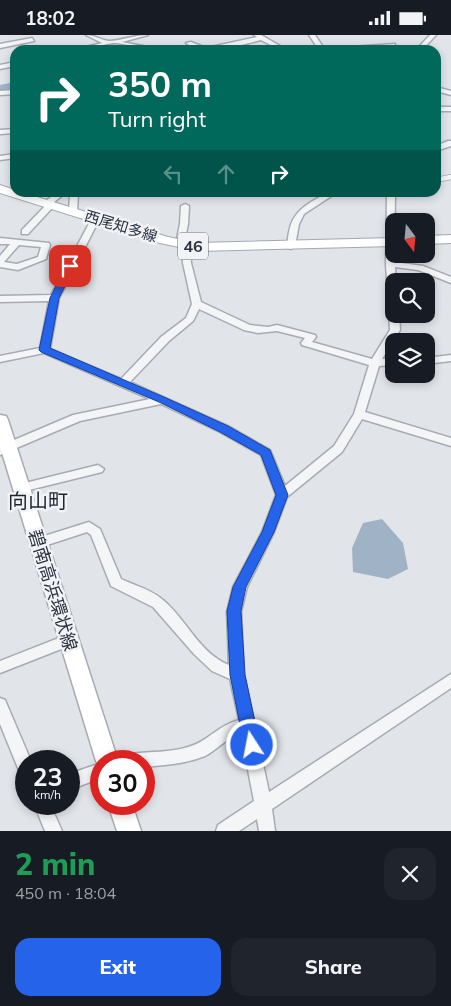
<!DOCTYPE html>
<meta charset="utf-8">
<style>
body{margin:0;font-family:Mulish,"Noto Sans JP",sans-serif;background:#20242c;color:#f1f3f6;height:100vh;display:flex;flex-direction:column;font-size:19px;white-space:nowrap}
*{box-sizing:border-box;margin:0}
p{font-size:16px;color:#9ea1a6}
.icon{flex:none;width:28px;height:28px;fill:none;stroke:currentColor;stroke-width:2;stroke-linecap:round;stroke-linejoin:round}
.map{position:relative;height:796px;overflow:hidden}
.side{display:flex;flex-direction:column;background:#171b24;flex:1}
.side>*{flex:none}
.hud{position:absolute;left:10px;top:10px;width:431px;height:152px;border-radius:15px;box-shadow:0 2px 8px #0003;background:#00695c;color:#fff;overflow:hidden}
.needle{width:32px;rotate:164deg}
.controls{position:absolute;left:385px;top:178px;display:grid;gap:10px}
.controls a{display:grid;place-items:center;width:50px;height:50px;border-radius:10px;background:#171b24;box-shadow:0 2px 8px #0003;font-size:25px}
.speed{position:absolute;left:15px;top:715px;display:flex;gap:10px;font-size:25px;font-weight:700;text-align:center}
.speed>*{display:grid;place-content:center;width:65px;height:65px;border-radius:50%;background:#171b24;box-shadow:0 2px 8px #0003;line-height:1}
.speed small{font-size:12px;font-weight:400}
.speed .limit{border:8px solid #d22;background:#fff;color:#111}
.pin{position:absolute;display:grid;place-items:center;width:42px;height:42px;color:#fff;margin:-21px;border-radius:10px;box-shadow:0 2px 8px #0006}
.me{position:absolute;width:55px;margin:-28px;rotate:349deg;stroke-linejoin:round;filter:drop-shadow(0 0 4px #0008)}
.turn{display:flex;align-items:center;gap:18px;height:105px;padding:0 15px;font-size:22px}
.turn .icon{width:65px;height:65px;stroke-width:2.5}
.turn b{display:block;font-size:35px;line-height:42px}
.lanes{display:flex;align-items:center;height:48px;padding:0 15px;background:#0003;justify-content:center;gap:25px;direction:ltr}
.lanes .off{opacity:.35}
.round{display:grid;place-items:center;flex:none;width:52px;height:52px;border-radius:15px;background:#20242c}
.summary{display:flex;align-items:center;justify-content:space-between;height:85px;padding:0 15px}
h1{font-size:30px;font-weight:800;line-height:38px;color:#1e9e55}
.button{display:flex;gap:10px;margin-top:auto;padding:10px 15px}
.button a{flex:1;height:58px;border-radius:15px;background:#2563eb;color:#fff;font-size:20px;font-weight:800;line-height:58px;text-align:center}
.button a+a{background:#20242c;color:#f1f3f6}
.status{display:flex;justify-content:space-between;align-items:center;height:35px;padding:0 25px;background:#171b24;direction:ltr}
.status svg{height:14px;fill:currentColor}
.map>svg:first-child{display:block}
.water{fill:#a0b2c5}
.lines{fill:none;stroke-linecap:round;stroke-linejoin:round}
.river{fill:#a0b2c5;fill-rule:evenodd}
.lane-casing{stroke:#a7abb3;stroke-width:6}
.street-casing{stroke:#a7abb3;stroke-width:3}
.secondary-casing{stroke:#a7abb3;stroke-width:3}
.primary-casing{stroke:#a2a9b3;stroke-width:2}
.lane{stroke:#f4f5f7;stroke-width:4.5}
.street{fill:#f4f5f7;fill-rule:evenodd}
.secondary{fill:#fff;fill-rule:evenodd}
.primary{fill:#fff;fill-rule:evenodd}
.route{fill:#2563eb;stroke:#184099}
.labels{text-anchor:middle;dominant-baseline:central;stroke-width:5;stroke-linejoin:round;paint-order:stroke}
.far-street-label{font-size:15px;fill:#2b323f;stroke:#f1f3f6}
.shield{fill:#f1f3f6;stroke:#666c76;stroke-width:1}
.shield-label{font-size:16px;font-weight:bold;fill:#2b323f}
.street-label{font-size:18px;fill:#2b323f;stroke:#f1f3f6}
.quarter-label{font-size:20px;fill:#1d2430;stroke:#f1f3f6}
</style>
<div class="status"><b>18:02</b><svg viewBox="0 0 49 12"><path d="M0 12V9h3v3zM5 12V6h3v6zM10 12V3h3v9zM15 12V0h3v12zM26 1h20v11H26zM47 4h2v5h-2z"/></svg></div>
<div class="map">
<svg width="451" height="796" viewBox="0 0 451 796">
<rect width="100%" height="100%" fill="#e1e4e9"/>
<path class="water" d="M382,484L403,508L408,534L388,544L353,537L352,513L363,488Z"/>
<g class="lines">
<path class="river" d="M15,47V55L0,58V50Z"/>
<g class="lane-casing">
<path id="lane" d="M436,145L451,142"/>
</g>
<g class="street-casing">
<g id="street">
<path d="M86,0C95,0 102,6 110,6C123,5 135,0 148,0L122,7L163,15C147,15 131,10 117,8C109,7 86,15 74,15L102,8Z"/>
<path d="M254,0H261L287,15H280L261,5C238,10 207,23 186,8L191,7L206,13L257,2Z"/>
<path d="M309,0H315L325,15H319Z"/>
<path d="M430,0H436L422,15H416Z"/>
<path d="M32,3L34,6L0,13V9Z"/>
<path d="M395,9L393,12L333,15L336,13Z"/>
<path d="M15,27V31L0,34V30Z"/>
<path d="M436,52L451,56V60L436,56Z"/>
<path d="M15,55V59L0,60V56Z"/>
<rect x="436" y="72" width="15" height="4"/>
<path d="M15,94V98L0,99V95Z"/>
<path d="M448,106H451V111L436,116V111Z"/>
<path d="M15,119V123L0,125V121Z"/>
<path d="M57,158H65L53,168V172L28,199H22V195L45,171L43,169L44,167Z"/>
<path d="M70,158H78L77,177L73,179L69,177Z"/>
<path d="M327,158H336L304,179L299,189L295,211L291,214L288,213C287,208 288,202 289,197C293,175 309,168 327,158Z"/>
<path d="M387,158H395L394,227L423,231L451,242V248L418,235L395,232L396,246H394V279H399L400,295L382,324H394V330L379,331L365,377L451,403V411L362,384L342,417L287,462L274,497L247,552L241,577L244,640L269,757L451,639V653L272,774L275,796H259L257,784L239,796H216L218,790L254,766L241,699C227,702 218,714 205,721C185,729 165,730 144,732V726H123L125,721L131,719C151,716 175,718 194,710C211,703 218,691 239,685L230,644L212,636L194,619L153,572L111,551L91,500L87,497L38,513L33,511L32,508L33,505L38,503L89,487L100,494L121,544C134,550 152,555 163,565C186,584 200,619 229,630L227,577L233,552L262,497L276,460L261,420L220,397L161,369L80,386L0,420V411L73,380L150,364L44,318L0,327V321L40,313L49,266L0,267V261L51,260L92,183L99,181L100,183L59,263L50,314L121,344L161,302L186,283L192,269L183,228L182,210L176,208L180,189L181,171L185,169L189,171L188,189L184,208L190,210L191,228L201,267L250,290L268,292L277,290L315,300L316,302L312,307L372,324L390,295L386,229ZM199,274L244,295L258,298L277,296L305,303L301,308L302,310L369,330L354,379L334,411L285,451L270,415L228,391L130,347L169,306L193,286Z"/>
<path d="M0,203L49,208L50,210L46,224L18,235L0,232V221L10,209H0ZM19,210L41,212L38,222L17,229L4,227Z"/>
<path d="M451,320V326L426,329V323Z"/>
<path d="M98,430L104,434L102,437L21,457L17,456L15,453L17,450L21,449Z"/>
<path d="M69,599L74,601L76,605L74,609L0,638V626Z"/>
<path d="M0,663L5,665L31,726H26V741L20,738L0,689Z"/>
<path d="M101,728V743L69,755V739Z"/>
<path d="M34,769H50L62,796H45Z"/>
</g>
</g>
<g class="secondary-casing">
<g id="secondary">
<path d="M0,380L6,381L8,385L118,726H101V735L96,726L0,411Z"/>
<path d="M108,769H132L141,796H117Z"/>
</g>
</g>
<g class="primary-casing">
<g id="primary">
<path d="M0,150L15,155V158H24L168,202L198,208L394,203V211L198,216L160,208L0,158Z"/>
<path d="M451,200V208L426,209V201Z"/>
</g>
</g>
<use href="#lane" class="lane"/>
<use href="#street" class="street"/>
<use href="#secondary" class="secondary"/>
<use href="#primary" class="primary"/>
</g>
<path class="route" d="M70,228L75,231L59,263L50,313L166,363L228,391L270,415L288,460L274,497L246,552L241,576L245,640L260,710L257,715L252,717L246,715L244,710L230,640L227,576L233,552L262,497L276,460L261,420L220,397L159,367L41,317L39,315L50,263L66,231Z"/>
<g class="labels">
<g class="far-street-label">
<text transform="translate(121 191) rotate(17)">西尾知多線</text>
</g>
<rect class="shield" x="178" y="197.5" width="30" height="27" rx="4"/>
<g class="shield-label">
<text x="193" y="211">46</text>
</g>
<g class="street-label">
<text transform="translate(53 555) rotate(73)">碧南高浜環状線</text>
</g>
<g class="quarter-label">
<text x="38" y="465">向山町</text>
</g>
</g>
</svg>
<div class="controls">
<a><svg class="needle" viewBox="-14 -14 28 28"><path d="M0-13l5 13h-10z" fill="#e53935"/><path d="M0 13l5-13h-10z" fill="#9ea1a6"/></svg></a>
<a><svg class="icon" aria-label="search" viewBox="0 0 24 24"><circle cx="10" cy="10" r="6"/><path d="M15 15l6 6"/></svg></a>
<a><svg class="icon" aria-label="layers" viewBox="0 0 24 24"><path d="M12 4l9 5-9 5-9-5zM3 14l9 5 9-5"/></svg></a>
</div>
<div class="speed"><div>23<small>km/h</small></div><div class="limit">30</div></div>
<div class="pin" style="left:70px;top:231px;background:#d93025"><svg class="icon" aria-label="arrive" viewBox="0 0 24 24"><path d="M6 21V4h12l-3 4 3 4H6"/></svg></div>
<svg class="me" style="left:252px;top:710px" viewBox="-20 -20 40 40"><circle r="17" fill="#2563eb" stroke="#fff" stroke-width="3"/><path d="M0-11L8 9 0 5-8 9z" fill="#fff"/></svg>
<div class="hud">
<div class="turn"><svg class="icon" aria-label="right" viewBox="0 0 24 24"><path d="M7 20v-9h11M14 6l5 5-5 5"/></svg><div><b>350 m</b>Turn right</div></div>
<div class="lanes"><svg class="icon off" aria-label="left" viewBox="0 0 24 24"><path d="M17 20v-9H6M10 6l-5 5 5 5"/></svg><svg class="icon off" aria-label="ahead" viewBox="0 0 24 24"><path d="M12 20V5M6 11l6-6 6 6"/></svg><svg class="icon" aria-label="right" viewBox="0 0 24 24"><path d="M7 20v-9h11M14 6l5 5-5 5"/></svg></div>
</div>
</div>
<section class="side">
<div class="summary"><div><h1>2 min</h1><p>450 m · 18:04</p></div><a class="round"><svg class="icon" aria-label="close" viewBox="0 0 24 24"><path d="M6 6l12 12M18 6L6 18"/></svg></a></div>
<div class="button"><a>Exit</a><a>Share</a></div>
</section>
